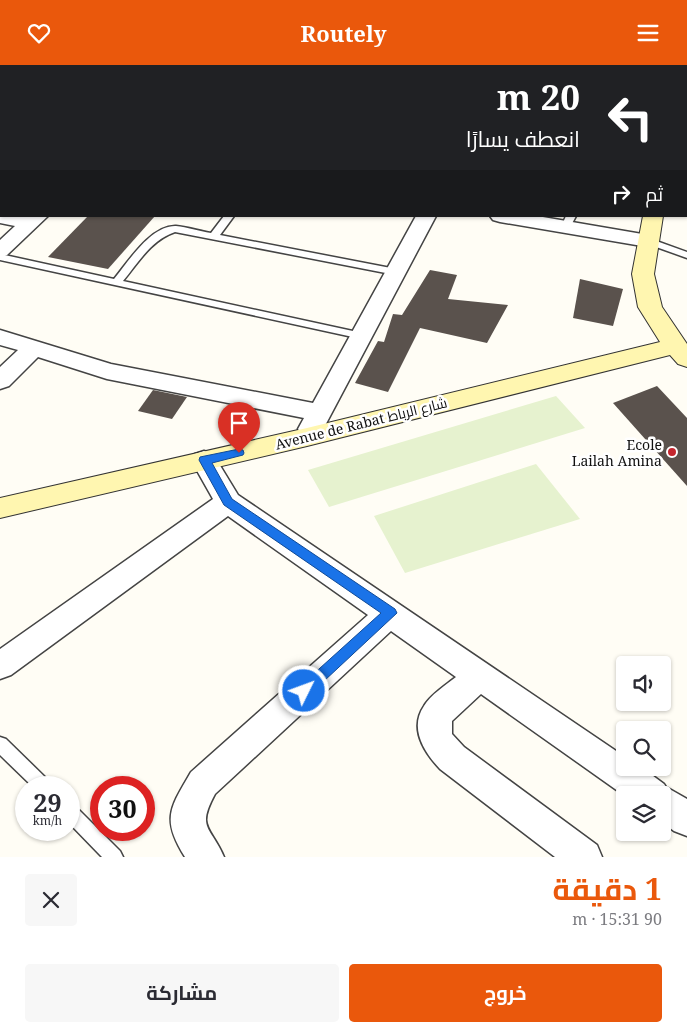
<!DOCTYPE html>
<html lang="ar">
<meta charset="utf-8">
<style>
body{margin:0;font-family:"Noto Serif",Cairo,serif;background:#f7f7f7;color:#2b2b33;direction:rtl;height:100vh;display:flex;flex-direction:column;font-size:19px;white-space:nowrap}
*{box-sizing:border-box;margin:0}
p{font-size:16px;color:#7c7c81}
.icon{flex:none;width:28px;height:28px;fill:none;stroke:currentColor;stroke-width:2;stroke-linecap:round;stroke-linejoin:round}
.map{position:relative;height:792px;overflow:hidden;direction:ltr}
.drawer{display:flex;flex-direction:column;background:#fff;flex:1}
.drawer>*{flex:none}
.hud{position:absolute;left:0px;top:0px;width:688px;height:152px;box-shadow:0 1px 4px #0004;direction:rtl;background:#202124;color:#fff;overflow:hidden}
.buttons{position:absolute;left:616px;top:591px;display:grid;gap:10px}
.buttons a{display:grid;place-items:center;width:55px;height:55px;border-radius:5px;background:#fff;box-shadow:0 1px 4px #0004;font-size:25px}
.speed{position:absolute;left:15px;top:711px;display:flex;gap:10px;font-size:25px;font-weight:700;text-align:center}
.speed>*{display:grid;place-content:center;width:65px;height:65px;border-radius:50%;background:#fff;box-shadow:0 1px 4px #0004;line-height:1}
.speed small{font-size:12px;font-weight:400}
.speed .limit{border:8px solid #d22;background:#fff;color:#111}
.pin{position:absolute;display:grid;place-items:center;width:42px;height:42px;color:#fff;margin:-51px -21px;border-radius:50% 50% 50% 0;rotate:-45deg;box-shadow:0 0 5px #0007}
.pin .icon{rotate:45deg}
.me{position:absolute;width:55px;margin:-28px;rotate:48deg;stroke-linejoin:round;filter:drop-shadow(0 0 4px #0008)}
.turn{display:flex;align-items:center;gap:18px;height:105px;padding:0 25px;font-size:22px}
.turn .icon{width:65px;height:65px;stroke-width:2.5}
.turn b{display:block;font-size:35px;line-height:42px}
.then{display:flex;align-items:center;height:48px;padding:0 25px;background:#0003;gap:10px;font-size:19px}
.round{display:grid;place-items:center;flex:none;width:52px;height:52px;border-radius:5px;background:#f7f7f7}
.overview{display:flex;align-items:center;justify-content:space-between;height:85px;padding:0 25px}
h1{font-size:30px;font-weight:700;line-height:38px;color:#ea580c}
.action{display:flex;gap:10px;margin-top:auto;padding:10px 25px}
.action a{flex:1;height:58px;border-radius:5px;background:#ea580c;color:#fff;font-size:20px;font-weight:700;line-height:58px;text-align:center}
.action a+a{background:#f7f7f7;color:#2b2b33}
header{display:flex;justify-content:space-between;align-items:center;height:65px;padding:0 25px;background:#ea580c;color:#fff;font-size:22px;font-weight:700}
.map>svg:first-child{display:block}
.pitch{fill:#e6f2cf}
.building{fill:#5a524d}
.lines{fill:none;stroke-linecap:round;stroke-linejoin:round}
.lane-casing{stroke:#444;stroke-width:3}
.street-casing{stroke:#444;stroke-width:3}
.secondary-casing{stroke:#333;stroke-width:2}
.lane{fill:#fff;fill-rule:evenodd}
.street{fill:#fff;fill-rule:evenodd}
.secondary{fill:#fff6b0;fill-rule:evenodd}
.route{fill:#1a73e8;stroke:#114b97}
.poi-dot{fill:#c4262e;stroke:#fff;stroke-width:2}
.labels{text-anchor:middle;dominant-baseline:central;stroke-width:5;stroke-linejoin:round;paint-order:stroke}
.street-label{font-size:14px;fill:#111;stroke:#fff}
.poi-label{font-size:14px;fill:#111;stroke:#fff;text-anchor:end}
</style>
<header><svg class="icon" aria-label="menu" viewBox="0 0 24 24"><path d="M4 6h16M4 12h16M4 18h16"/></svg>Routely<svg class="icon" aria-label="heart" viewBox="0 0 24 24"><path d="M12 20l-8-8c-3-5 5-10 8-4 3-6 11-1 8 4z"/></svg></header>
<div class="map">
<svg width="687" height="792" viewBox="0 0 687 792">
<rect width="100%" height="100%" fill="#fffdf5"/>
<g class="pitch">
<path d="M556,331L585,363L329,442L308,405Z"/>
<path d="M536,399L580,454L405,508L374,451Z"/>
</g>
<g class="building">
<path d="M88,151H155L108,204L48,192Z"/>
<path d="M430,205L457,210L448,234L508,240L487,278L420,263L388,327L355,318L378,276L384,277L393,249L402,250Z"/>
<path d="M580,214L623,224L613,261L573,253Z"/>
<path d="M657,321L687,353V421L613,338Z"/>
<path d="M153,325L187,332L172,354L138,346Z"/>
</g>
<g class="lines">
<g class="lane-casing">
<g id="lane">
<path d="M489,0H499L500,1H490Z"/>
<path d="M224,151H234L220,170L396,204L401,207L396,210L175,167C151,175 138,198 123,216L362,268L367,271L366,273L362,274L0,195V189L114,214C128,197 151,160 176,161C187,162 199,166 211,168Z"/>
<path d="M566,151H576L569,164L566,165L561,162Z"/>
<path d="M648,173L687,187V193L645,178L643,176Z"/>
<path d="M0,672L6,674L50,717L52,722H33L0,690Z"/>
<path d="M69,739L75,741L120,786L123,792H102L69,758Z"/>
</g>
</g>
<g class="street-casing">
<g id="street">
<path d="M69,0H94L95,1H70Z"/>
<path d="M645,0H664L665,1H646Z"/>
<rect x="686" y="62" width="1" height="11"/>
<path d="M0,87L1,88V99H0Z"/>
<rect x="686" y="111" width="1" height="12"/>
<path d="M0,146L1,151H48L7,190L0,192V175L15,161L0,158Z"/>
<path d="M416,151H436L320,370L311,373L302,370L298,364L304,353L107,314L38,292L9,321L0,324V302L18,285L0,280V265L111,299L313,338Z"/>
<path d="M490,151H537L648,170L655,172L658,176L655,180L648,182L500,157L493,155Z"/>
<path d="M204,386L213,389L238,430L625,692V702H641L664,719L666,722L687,734V771L674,766L662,757V730L625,731L481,629L452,656V669L464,682L597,780L602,792H555L440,704C424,687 409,663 424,641C430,630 446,620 456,612L391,566L215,729C196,764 211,761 224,792H185C161,754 170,743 191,707L368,550L228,451L11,610L0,614V584L213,434L191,395L195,389Z"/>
</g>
</g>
<g class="secondary-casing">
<g id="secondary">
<rect x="533" y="0" width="19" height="1"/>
<rect x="567" y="0" width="20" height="1"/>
<path d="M686,33H687L686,44Z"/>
<path d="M643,151H663L654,209L662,242L687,279V302L678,299L670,290L307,381L0,453V433L307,363L660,277L638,242L632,209Z"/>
</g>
</g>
<use href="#lane" class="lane"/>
<use href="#street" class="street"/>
<use href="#secondary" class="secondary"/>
</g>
<path class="route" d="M239,384L243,385L244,388L243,390L212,398L232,434L395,544L397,548L309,630L304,632L299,630L297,626L299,622L381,548L224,440L199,395L200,392Z"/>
<circle class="poi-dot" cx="672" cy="387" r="5"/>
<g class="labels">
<g class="street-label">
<text transform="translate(361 358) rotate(-14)">Avenue de Rabat شارع الرباط</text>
</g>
<g class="poi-label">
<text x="662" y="379">Ecole<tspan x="662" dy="16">Lailah Amina</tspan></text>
</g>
</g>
</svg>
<div class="buttons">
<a><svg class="icon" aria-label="sound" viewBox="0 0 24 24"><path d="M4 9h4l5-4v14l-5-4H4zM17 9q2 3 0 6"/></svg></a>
<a><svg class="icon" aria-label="search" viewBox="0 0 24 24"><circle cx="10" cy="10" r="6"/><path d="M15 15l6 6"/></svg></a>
<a><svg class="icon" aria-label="layers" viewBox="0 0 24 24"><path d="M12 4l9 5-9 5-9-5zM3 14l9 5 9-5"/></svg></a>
</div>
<div class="speed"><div>29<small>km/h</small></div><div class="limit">30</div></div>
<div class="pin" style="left:239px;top:388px;background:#d93025"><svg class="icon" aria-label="arrive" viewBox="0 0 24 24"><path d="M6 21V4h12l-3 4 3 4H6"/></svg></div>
<svg class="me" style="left:304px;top:626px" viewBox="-20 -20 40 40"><circle r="17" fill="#1a73e8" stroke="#fff" stroke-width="3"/><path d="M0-11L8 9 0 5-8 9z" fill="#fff"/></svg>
<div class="hud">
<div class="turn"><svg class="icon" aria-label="left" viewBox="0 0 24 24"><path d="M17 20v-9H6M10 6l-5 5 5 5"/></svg><div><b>20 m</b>انعطف يسارًا</div></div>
<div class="then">ثم<svg class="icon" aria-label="right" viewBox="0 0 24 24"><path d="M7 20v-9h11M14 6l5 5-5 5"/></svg></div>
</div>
</div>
<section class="drawer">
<div class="overview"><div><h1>1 دقيقة</h1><p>90 m · 15:31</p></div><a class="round"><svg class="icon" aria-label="close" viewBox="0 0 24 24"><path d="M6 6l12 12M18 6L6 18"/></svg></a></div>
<div class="action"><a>خروج</a><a>مشاركة</a></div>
</section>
